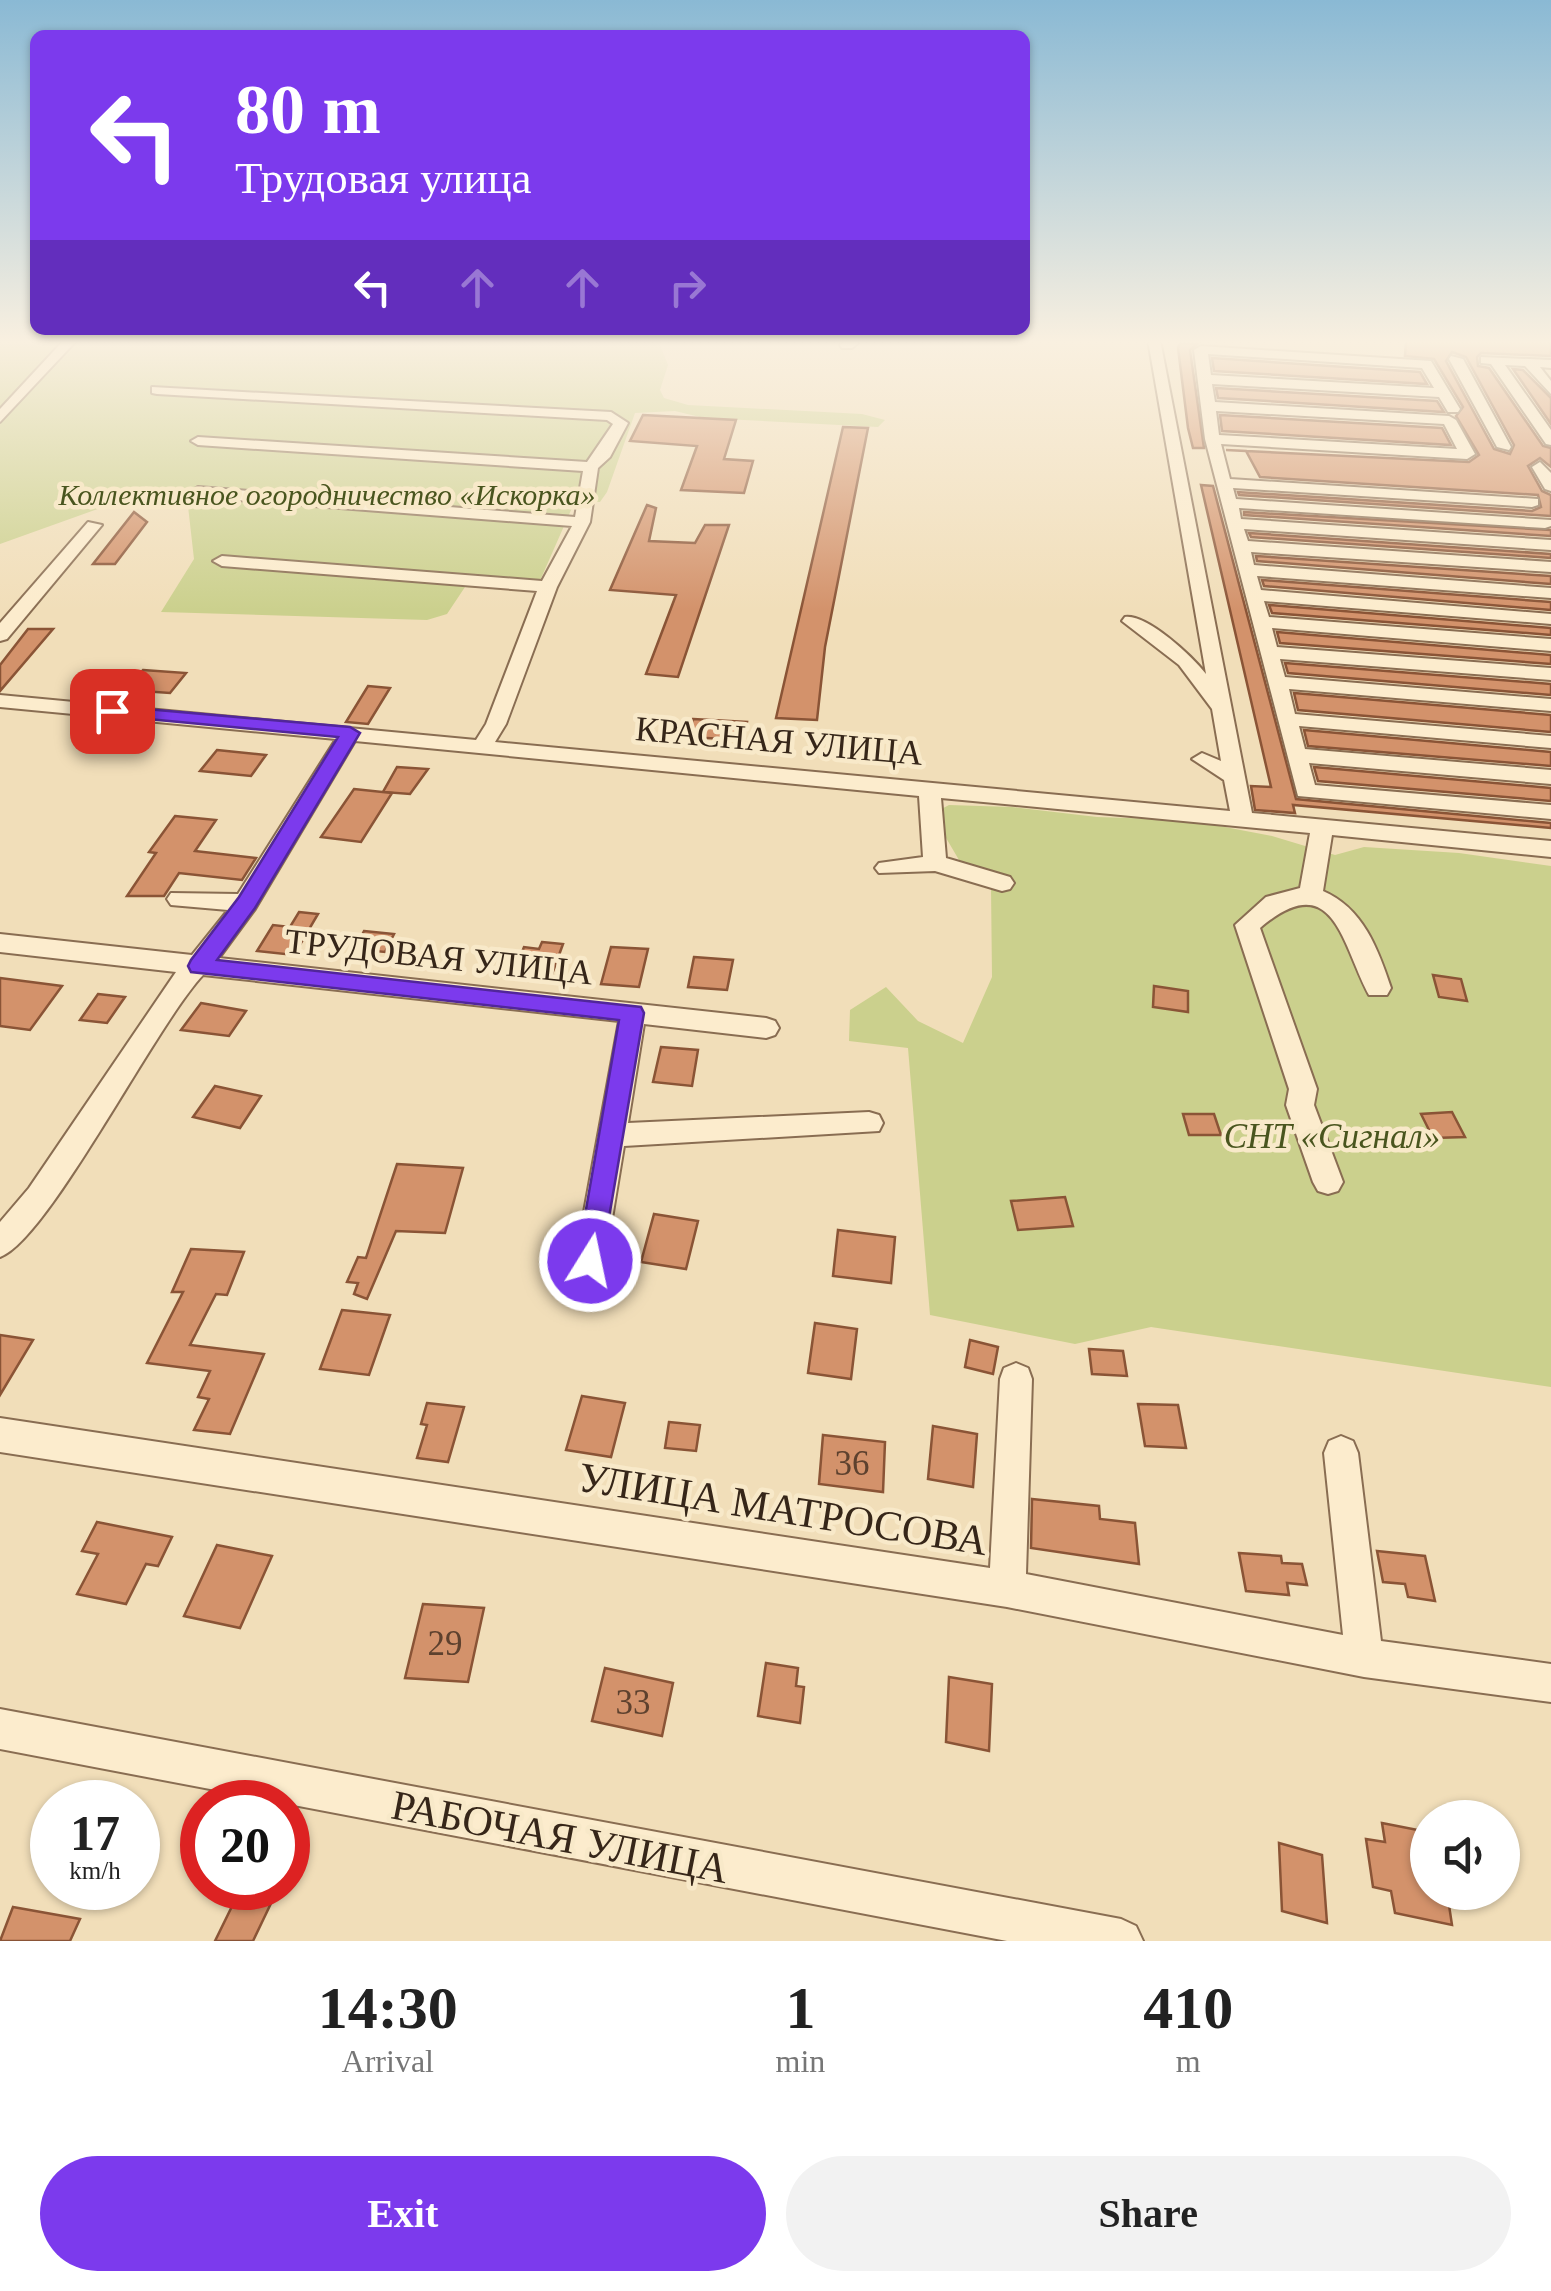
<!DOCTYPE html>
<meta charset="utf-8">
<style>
body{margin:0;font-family:"Times New Roman",serif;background:#f2f2f2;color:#222;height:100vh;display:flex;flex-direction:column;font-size:38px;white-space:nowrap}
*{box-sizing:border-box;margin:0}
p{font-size:32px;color:#767676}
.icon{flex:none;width:55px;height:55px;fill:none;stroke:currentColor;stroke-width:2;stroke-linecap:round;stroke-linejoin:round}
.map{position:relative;height:1941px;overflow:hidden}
.details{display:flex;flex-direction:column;background:#fff;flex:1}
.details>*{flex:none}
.top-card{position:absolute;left:30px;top:30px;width:1000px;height:305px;border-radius:15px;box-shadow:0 2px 8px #0004;background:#7c3aed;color:#fff;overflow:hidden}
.fabs{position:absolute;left:1410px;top:1800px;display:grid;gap:20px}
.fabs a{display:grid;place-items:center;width:110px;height:110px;border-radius:50%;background:#fff;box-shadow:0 2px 8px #0004;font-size:50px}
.speed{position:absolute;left:30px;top:1780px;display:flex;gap:20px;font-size:50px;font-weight:700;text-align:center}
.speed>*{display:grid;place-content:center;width:130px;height:130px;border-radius:50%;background:#fff;box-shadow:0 2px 8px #0004;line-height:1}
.speed small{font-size:25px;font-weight:400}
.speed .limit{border:15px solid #d22;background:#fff;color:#111}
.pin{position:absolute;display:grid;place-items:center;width:85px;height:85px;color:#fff;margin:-42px;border-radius:20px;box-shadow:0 5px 15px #0006}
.me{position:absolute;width:110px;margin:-55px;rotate:10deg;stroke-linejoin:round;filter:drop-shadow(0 0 8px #0008)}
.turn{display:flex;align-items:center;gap:35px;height:210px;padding:0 40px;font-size:45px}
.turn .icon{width:130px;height:130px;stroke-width:2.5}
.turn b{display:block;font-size:70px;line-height:85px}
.lanes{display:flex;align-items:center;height:95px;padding:0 40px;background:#0003;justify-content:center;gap:50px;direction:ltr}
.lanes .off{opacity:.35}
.eta{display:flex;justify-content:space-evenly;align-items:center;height:170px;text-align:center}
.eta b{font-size:60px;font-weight:600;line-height:70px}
.cta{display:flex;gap:20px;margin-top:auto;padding:20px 40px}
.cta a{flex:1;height:115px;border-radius:60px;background:#7c3aed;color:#fff;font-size:40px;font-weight:600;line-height:115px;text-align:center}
.cta a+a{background:#f2f2f2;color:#222}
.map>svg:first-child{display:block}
.green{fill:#cbd08d}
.building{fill:#d3926b;stroke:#8a5436;stroke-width:2.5;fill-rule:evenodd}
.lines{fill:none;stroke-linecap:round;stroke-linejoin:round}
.minor-casing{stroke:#896d52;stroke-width:4}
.minor{fill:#fceccd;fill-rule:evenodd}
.route{fill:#7c3aed;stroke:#51269a;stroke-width:2.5}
.labels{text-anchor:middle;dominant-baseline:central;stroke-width:9;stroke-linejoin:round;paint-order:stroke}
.far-park-label{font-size:30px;font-style:italic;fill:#49551e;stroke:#f8e9c9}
.street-label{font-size:35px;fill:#362619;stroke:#f8e9c9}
.park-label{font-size:35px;font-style:italic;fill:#49551e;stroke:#f8e9c9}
.near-number-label{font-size:35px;fill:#5d412e}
.near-street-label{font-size:42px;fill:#362619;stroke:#f8e9c9}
</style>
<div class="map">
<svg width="1551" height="1941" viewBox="0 0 1551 1941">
<rect width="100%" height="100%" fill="#f1deb9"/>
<g class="green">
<path d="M0,340H658L668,365L660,390L664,398L688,405L862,414L885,420L878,427L704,418L675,411L635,413L607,492L600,502L575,501L535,592L465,587L447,614L427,620L161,612L194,559L188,506H106L0,544Z"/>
<path d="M949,805L1012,807L1097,817L1188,820L1272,836L1335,855L1364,847L1459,853L1551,866V1387L1151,1327L1075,1344L930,1315L908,1048L849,1041L850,1010L886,987L918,1021L963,1043L992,977L991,887L959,860L932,814Z"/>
</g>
<g class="building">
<path d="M1406,340H1551V356L1481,353L1477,357L1478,366L1489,368L1543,446L1551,448V467L1540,458L1528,466L1542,491L1551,495V516L1239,495L1238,492L1532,511L1541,507L1538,495L1260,477L1246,451L1226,450L1469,462L1479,455L1456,416L1463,407L1434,359L1405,356ZM1452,352L1466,357L1514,445L1510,454L1494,449L1446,361Z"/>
<path d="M1180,343L1197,344L1190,350L1204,448H1193L1188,428L1178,348Z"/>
<path d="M1212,358L1420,372L1427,384L1214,371Z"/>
<path d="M1513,369L1523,370L1551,398V424Z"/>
<path d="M1216,388L1437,401L1444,412L1218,398Z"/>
<path d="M643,415L736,420L724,459L753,461L744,493L681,490L697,446L630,441Z"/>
<path d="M1220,415L1442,428L1451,445L1222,431Z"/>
<path d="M843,427L868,428L825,647L817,720L776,718Z"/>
<path d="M1201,485L1213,486L1296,799L1551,823V828L1293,805L1295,813L1255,810L1251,786L1271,787Z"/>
<path d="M647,505L656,508L649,541L695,543L705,525H729L678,677L646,674L676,595L610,590Z"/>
<path d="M134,512L147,522L115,564H93Z"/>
<path d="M1244,512L1551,530V536L1244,515Z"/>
<path d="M1249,533L1551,554V558L1251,537Z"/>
<path d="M1256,556L1551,576V584L1257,561Z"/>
<path d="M1262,580L1551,602V610L1264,586Z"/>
<path d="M1269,605L1551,628V635L1272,613Z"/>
<path d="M28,629H53L0,691V665Z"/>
<path d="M1277,632L1551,655V664L1280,643Z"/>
<path d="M1285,663L1551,684V695L1288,673Z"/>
<path d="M143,670L186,673L170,693L126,690Z"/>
<path d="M368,686L390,688L368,724L346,722Z"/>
<path d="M1294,693L1551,715V732L1298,710Z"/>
<path d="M693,719L747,722L743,740L688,737Z"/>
<path d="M1304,730L1551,752V766L1308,746Z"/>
<path d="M217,750L266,755L251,776L200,771Z"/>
<path d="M397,767L428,769L410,794L383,792Z"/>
<path d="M1314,767L1551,788V801L1318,781Z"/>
<path d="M354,789L392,793L361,842L321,837Z"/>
<path d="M175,816L216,820L195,851L256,858L242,880L179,873L164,896H127L156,853L149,852Z"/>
<path d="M299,912L318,914L294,955L257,951L273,925L290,927Z"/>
<path d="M364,931L394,934L385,952L355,949Z"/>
<path d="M542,942L563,944L551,977L529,975L532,968L516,966L524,947L539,949Z"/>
<path d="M611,947L648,949L639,987L601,984Z"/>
<path d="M694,957L733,960L727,990L688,987Z"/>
<path d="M1433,975L1461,979L1467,1001L1439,997Z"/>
<path d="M0,978L62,986L30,1030L0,1026Z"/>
<path d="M1154,986L1188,991V1012L1153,1007Z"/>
<path d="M98,994L125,997L107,1023L80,1020Z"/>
<path d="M201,1003L246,1011L229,1036L181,1030Z"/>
<path d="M661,1047L698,1050L692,1086L653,1082Z"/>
<path d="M215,1086L261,1096L240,1128L193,1117Z"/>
<path d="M1452,1112L1465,1137L1433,1138L1421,1114Z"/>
<path d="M1183,1114H1214L1221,1135H1189Z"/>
<path d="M397,1164L463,1168L445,1233L396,1231L367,1299L354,1294L358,1283L347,1282L358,1257L366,1258Z"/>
<path d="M1065,1197L1073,1226L1018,1230L1011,1201Z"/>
<path d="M654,1214L698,1221L686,1269L641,1262Z"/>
<path d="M838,1230L895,1237L891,1283L833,1276Z"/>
<path d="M191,1249L244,1252L227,1295L216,1294L190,1345L264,1354L230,1434L194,1430L209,1399L198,1397L210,1371L147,1363L183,1292H172Z"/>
<path d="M342,1310L390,1315L369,1375L320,1369Z"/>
<path d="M815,1323L857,1329L851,1379L808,1373Z"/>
<path d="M0,1335L33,1340L0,1395Z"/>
<path d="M970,1340L998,1347L993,1374L965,1367Z"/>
<path d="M1089,1349L1123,1351L1127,1376L1092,1374Z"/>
<path d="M582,1396L625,1403L611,1457L566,1450Z"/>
<path d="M427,1403L464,1407L448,1462L417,1458L427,1425L421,1424Z"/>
<path d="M1138,1404L1178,1405L1186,1448L1145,1446Z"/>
<path d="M669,1422L700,1425L696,1451L665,1448Z"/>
<path d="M933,1426L977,1434L973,1487L928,1479Z"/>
<path d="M823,1435L885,1442L883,1492L819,1484Z"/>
<path d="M1032,1499L1099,1506L1100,1519L1135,1523L1139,1564L1031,1548Z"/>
<path d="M97,1522L172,1537L158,1566L146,1564L126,1604L77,1594L98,1554L82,1551Z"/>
<path d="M217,1545L272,1556L240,1628L184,1616Z"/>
<path d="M1377,1551L1425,1556L1435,1601L1408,1597L1405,1584L1383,1582Z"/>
<path d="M1239,1553L1281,1556L1282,1563L1302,1564L1307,1585L1287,1583L1289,1595L1246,1591Z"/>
<path d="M423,1604L484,1608L468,1682L405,1678Z"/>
<path d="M766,1663L798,1668L796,1686L804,1687L800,1723L758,1716Z"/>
<path d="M605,1668L673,1683L662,1736L592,1721Z"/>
<path d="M949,1677L992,1684L989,1751L946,1742Z"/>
<path d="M1382,1823L1428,1832V1892H1447L1452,1925L1395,1913L1391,1891L1373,1887L1366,1839L1385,1842Z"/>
<path d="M1279,1843L1322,1855L1327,1923L1282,1911Z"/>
<path d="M241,1888L274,1897L253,1941H215Z"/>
<path d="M13,1907L80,1919L70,1941H0Z"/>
</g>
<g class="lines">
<g class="minor-casing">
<g id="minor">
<path d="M64,340H77L0,422V409Z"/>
<path d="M847,340H862L852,348H842L840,345Z"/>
<path d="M1148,340H1160L1252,813L1551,841V857L1332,835L1323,891C1363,908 1378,949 1391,988L1387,995H1369C1342,945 1334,865 1260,928L1317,1089L1314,1105L1343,1182L1338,1191L1328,1194L1318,1191L1313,1182L1286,1105L1289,1089L1235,925L1266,897L1300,888L1310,833L941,798L946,858L1010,877L1014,883L1010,889L1002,891L935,871L879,873L875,868L879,863L923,857L919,796L355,741L255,909L219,958L766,1018L775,1021L779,1028L775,1035L766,1038L644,1024L628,1123L869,1112L879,1115L883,1123L879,1131L624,1146L605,1261L601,1271L590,1275L579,1271L575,1261L619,1021L203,975C155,1026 48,1240 0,1257V1222L29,1188L176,972L0,952V934L192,955L228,910L171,905L167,899L171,893L238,894L336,739L0,707V695L476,740L486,724L537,591L222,566L213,561L222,556L542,581L572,526L198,497L190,492L198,487L575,517L583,471L198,445L191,441L198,437L587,462L613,424L607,420L157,394L152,393V387L611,412L628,423L610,457L598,468L590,522L557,587L506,724L495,742L1230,811L1224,780L1192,759L1202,753L1221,761L1212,709L1179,665L1122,621L1125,617C1147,614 1192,656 1206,674Z"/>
<path d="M1201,346L1431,361L1460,409L1458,412H1448L1439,397L1212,384L1215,402L1449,416L1456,420L1475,454L1467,459L1221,444L1230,479L1538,499V505L1532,507L1233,488L1236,499L1551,520V526L1545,528L1239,508L1241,519L1551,540V550L1244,529L1248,541L1551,562V572L1251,552L1254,565L1551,588V598L1257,576L1261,590L1551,614V624L1264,601L1269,617L1551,639V651L1272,628L1277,647L1551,668V680L1280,659L1285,677L1551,699V711L1289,689L1295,714L1551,736V748L1299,726L1305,749L1551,770V784L1309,763L1315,785L1551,805V819L1298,796L1205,439L1194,350ZM1208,354L1422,368L1434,388L1211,375ZM1216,411L1444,424L1457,449L1219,435Z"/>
<path d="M1451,356L1463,359L1511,447L1509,450L1497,447L1449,359Z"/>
<path d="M1481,357L1551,360V368L1540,367L1551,381V394L1525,366L1505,365L1551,430V445L1546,444L1491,364L1481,363Z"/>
<path d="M1540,462L1551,473V491L1545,489L1532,467Z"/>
<path d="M88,522L102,525L7,639L0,641V623Z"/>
<path d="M1016,1363L1028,1368L1032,1379L1026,1574L1343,1635L1324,1453L1329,1441L1341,1436L1353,1441L1358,1453L1381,1641L1551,1664V1702L1364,1677L1007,1607L0,1452V1418L990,1568L1000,1379L1004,1368Z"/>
<path d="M0,1709L1121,1919L1136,1926L1143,1941H1007L0,1749Z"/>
</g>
</g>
<use href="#minor" class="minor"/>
</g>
<linearGradient id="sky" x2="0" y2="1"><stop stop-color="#8ab9d4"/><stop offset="0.56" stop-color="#f9f0e0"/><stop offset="1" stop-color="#f9f0e0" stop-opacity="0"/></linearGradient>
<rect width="1551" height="611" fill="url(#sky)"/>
<path class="route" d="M112,706L350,727L360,733L255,908L217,960L641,1007L644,1013L600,1270L590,1274L581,1270L577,1261L619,1020L191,972L188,966L191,960L239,897L338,737L106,715L103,711Z"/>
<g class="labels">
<g class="far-park-label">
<text x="327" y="494">Коллективное огородничество «Искорка»</text>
</g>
<g class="street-label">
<text transform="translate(779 741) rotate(5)">КРАСНАЯ УЛИЦА</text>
<text transform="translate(439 957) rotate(6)">ТРУДОВАЯ УЛИЦА</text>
</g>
<g class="park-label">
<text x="1332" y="1136">СНТ «Сигнал»</text>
</g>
<g class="near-number-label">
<text x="852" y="1463">36</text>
<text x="445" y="1643">29</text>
<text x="633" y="1702">33</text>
</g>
<g class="near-street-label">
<text transform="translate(783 1509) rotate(9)">УЛИЦА МАТРОСОВА</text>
<text transform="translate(560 1837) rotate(11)">РАБОЧАЯ УЛИЦА</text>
</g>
</g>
</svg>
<div class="fabs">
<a><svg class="icon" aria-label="sound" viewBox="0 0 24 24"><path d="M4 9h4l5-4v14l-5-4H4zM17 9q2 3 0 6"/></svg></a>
</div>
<div class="speed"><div>17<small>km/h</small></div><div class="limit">20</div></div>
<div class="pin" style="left:112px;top:711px;background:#d93025"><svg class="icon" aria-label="arrive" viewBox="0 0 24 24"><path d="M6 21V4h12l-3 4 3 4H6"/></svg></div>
<svg class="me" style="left:590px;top:1261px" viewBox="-20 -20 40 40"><circle r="17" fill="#7c3aed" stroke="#fff" stroke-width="3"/><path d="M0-11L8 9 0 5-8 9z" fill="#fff"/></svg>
<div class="top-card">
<div class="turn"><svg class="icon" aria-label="left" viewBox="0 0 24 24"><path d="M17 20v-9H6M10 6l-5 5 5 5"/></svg><div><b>80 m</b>Трудовая улица</div></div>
<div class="lanes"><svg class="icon" aria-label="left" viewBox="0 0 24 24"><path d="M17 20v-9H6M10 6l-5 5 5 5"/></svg><svg class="icon off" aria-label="ahead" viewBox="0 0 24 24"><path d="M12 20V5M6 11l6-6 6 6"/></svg><svg class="icon off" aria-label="ahead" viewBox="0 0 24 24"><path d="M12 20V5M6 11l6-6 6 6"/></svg><svg class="icon off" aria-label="right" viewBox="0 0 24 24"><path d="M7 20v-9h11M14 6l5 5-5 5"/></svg></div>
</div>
</div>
<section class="details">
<div class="eta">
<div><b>14:30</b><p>Arrival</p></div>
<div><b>1</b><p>min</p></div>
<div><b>410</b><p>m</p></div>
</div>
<div class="cta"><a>Exit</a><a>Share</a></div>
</section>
